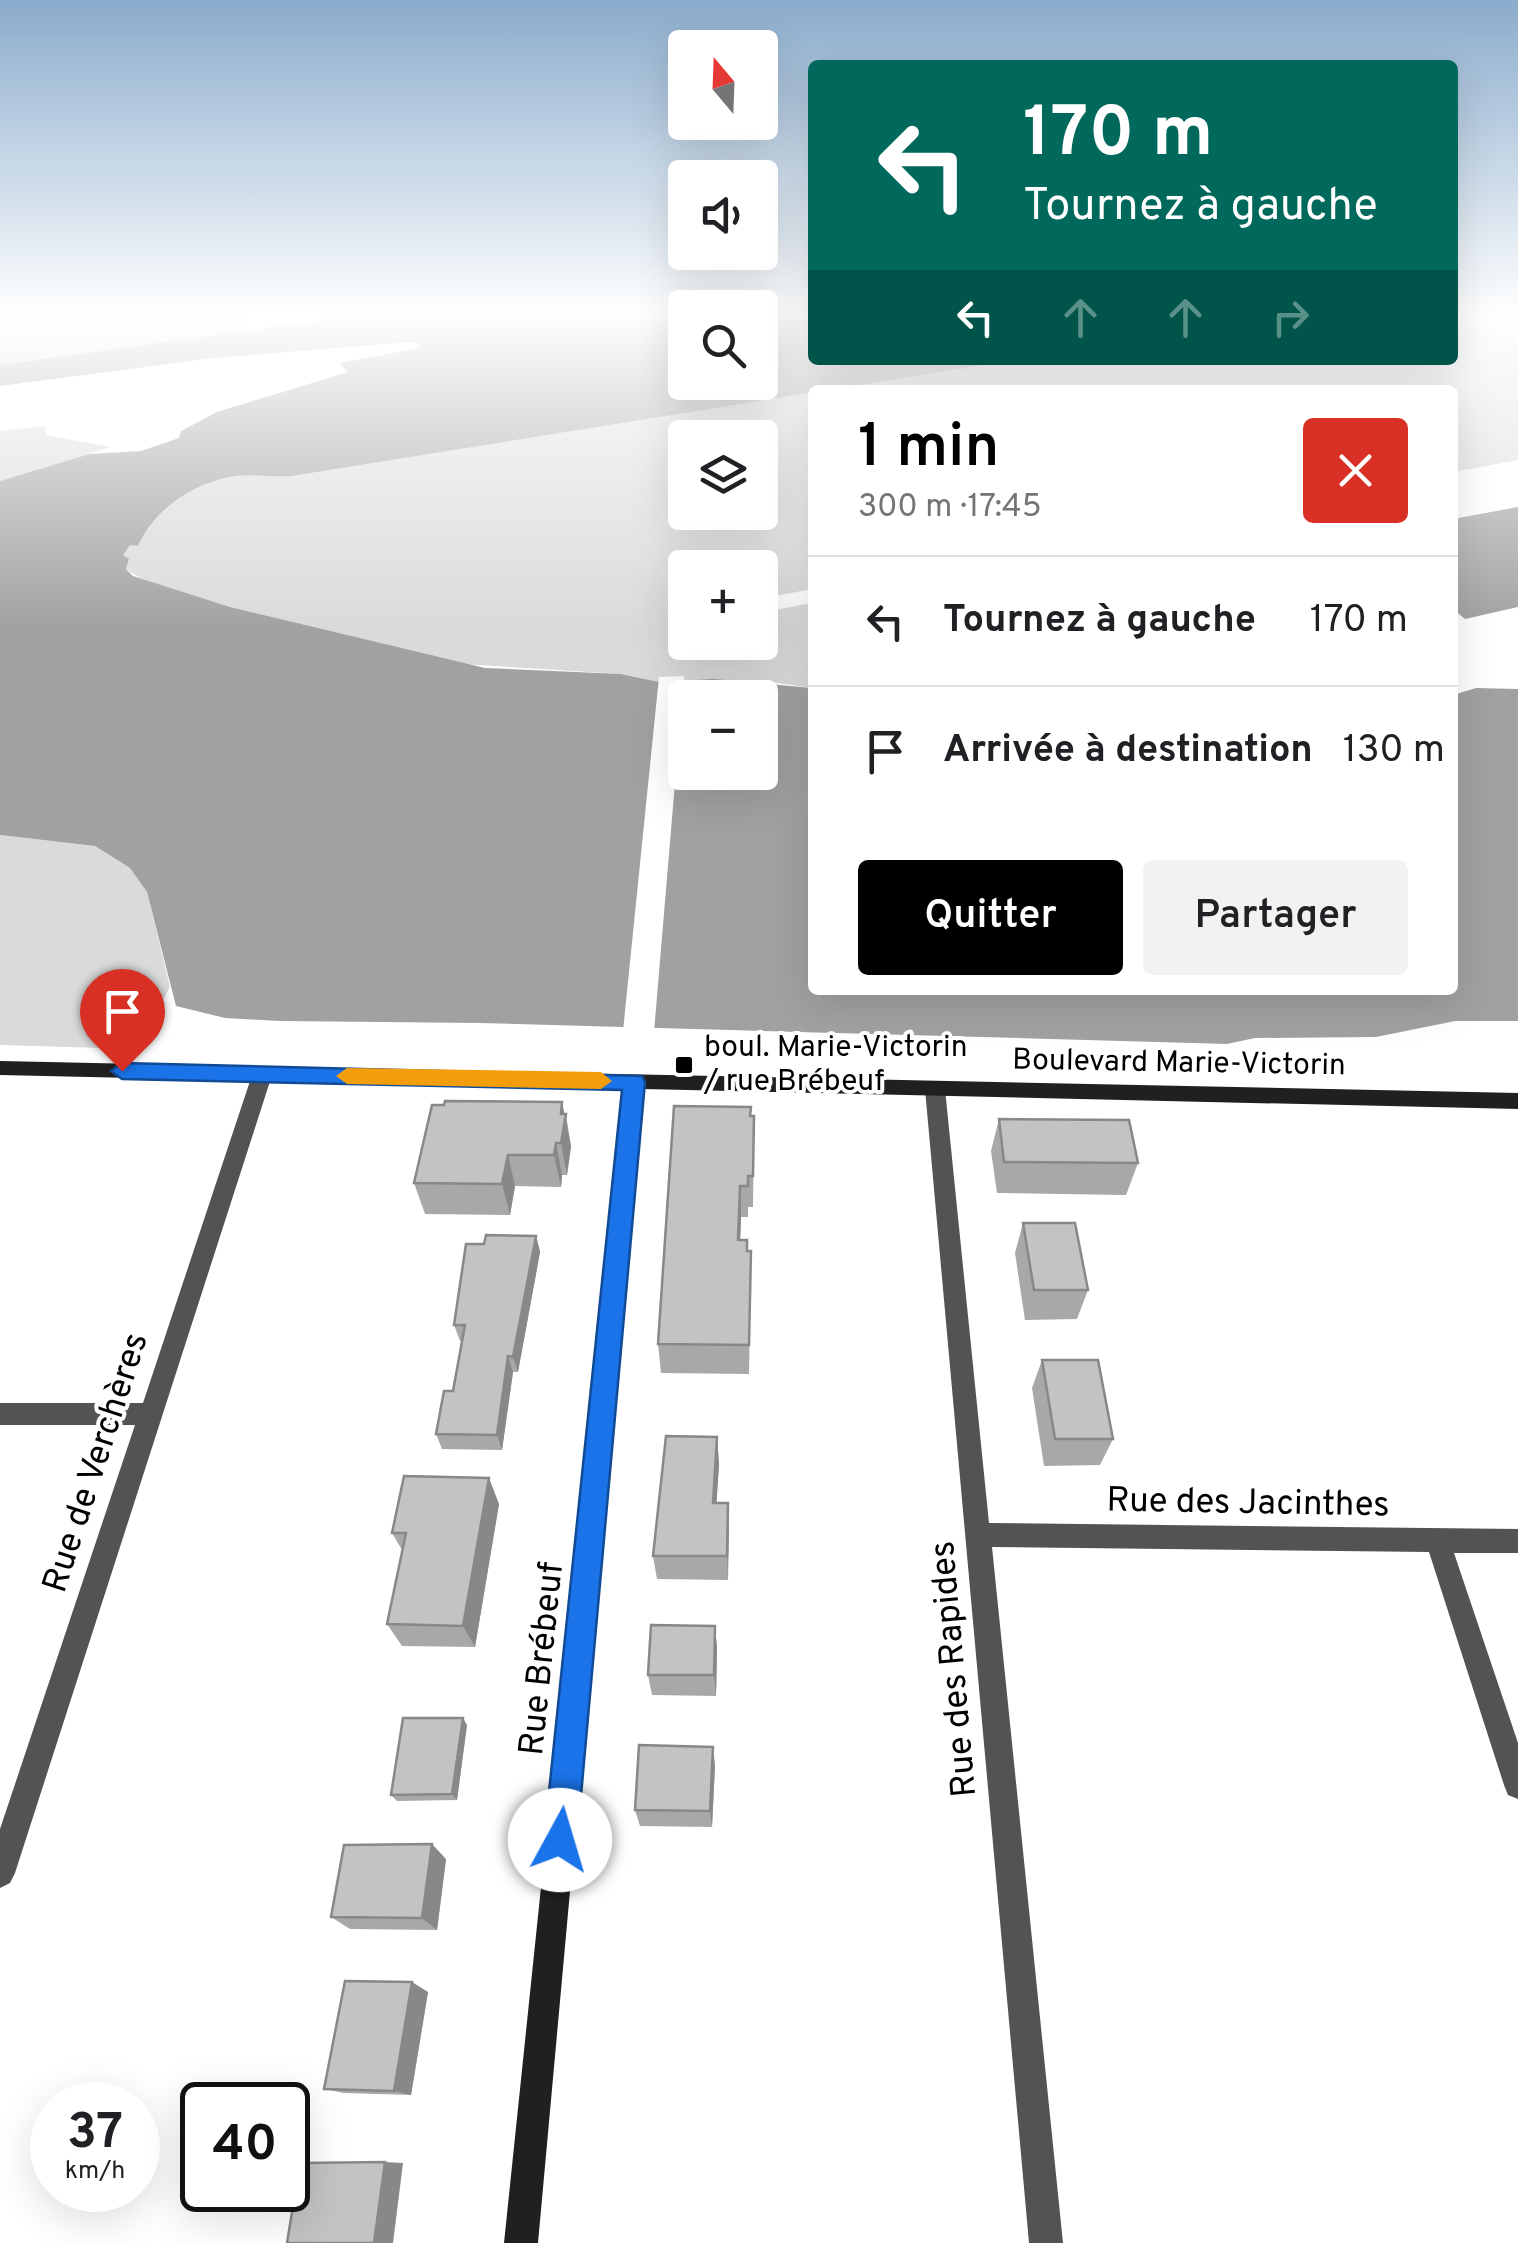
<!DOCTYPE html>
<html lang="fr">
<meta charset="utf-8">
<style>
body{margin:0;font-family:Overpass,sans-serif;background:#f2f2f2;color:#202124;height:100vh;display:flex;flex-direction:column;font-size:38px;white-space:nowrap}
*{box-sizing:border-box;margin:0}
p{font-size:32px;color:#757577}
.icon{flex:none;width:55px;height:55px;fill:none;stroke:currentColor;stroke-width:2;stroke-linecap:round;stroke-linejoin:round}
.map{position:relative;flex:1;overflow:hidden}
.details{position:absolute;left:808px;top:385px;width:650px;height:610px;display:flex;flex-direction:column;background:#fff;border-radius:10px;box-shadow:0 10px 40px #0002}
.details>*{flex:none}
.banner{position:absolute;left:808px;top:60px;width:650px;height:305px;border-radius:10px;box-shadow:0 10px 40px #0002;background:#00695c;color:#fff;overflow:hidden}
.needle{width:65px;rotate:341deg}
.controls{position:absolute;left:668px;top:30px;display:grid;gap:20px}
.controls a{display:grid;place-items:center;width:110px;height:110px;border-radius:10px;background:#fff;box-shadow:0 10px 40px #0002;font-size:50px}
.speed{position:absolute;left:30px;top:2082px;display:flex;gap:20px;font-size:50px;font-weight:700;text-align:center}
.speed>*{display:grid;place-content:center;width:130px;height:130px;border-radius:50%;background:#fff;box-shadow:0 10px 40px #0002;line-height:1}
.speed small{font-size:25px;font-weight:400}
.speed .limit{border:5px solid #111;border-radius:15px;background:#fff;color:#111}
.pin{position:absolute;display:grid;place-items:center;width:85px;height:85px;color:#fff;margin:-102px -42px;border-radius:50% 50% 50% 0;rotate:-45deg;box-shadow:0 0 10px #0007}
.pin .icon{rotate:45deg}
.me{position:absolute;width:110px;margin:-55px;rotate:6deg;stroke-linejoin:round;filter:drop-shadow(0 0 8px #0008)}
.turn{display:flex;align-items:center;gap:35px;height:210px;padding:0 50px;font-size:45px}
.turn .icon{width:130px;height:130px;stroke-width:2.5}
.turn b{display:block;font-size:70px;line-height:85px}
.lanes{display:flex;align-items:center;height:95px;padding:0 50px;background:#0003;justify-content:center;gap:50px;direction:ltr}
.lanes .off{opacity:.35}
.round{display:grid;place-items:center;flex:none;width:105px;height:105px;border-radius:10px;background:#f2f2f2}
.headline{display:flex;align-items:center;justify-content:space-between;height:170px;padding:0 50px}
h1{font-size:60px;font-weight:600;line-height:75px;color:#000}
.cta{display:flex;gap:20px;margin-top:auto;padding:20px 50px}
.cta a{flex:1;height:115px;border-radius:10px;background:#000;color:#fff;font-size:40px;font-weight:600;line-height:115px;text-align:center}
.cta a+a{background:#f2f2f2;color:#202124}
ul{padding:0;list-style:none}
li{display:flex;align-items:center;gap:30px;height:130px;padding:0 50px;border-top:2px solid #e0e0e0}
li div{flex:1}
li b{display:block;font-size:38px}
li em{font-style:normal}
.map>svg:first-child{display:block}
.green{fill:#dadada;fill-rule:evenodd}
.water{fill:#a1a1a1;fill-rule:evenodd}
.pier{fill:#fff}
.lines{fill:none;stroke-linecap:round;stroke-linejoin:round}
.street{fill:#535353;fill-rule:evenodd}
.secondary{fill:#202020;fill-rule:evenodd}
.wall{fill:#a8a8a8}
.shaded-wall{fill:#888}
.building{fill:#c3c3c3;stroke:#888;stroke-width:2.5}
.route{fill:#1a73e8;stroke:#114b97;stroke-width:2.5}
.slow{fill:#f59e0b}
.poi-dot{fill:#000;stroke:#fff;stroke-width:4}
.labels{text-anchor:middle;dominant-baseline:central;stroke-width:8;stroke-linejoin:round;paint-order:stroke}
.poi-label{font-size:30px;fill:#000;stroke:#fff;text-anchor:start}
.street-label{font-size:30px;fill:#000;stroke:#fff}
.near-street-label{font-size:35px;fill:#000;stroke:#fff}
</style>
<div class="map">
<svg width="1518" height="2243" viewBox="0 0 1518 2243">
<rect width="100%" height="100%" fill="#fff"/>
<g class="green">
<path d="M0,316H243L249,332L0,365Z"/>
<path d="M1453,316H1518V460L1453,472L1452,390H825L1015,360H1452Z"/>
<path d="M812,392V589L760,599V568H685V642H760V613L812,603V688L765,681L659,682L621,674L461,664L230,607L145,581L126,569L129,559L122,555L130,545L138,546C154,510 191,485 229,477C249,473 271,478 292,476ZM685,438H760V512H685Z"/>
<path d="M46,426L45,435L111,447L0,481V431Z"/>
<path d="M0,835L95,846L130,868L147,892L170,987L137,1049L0,1045Z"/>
</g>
<g class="water">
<path d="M350,316H685V382H760V316H812V360H1015L292,476C271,478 249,473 229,477C191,485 154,510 138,546L130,545L123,555L129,559L126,569L133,576L230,607L485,668L621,674L659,682L714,679L812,688V990H1452L1453,695L1476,688L1518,689V1021H1455L1376,1037L1255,1038L1227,1044L480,1023L279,1021L225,1018L176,1006L147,892L130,868L95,846L0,835V481L89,454L141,451L179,438L181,431L217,412L348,372L339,363L415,349L420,344L411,342L213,358L0,386V365ZM685,698H760V772H685Z"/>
<path d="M1518,507V607L1465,619L1453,609V519Z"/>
</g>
<path class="pier" d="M684,676L654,1032L623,1031L659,677Z"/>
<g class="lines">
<g class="street">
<path d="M262,1068L272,1075L15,1873L10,1883L0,1888V1829L135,1425H0V1403H143L252,1075Z"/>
<path d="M935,1082L945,1089L989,1523L1518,1529V1553H1454L1518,1743V1799L1508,1795L1504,1785L1429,1552L992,1547L1063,2243H1029L925,1089Z"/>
</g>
<path class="secondary" d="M0,1061L1518,1093V1109L643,1089L538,2243H504L624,1089L0,1075Z"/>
</g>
<g class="wall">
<path d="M566,1114L571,1146L567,1175H562L561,1187L515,1186L510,1215L425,1214L414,1183Z"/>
<path d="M754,1116L753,1207H748V1217H741L740,1240L747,1251H751L749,1374L661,1373L658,1344Z"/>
<path d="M999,1119L1138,1163L1126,1195L997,1193L991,1151Z"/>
<path d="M1023,1223L1088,1290L1077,1319L1025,1320L1015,1253Z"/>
<path d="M536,1236L540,1252L518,1372H513L502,1450L442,1449L436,1434L453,1391L462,1341H460L454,1325L484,1244Z"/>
<path d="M1042,1360L1113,1439L1100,1465L1044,1466L1032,1388Z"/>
<path d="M717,1437L719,1464L716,1503H728V1580L657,1579L653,1556Z"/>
<path d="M499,1504L475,1647L402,1646L387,1624L402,1550L392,1533Z"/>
<path d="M715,1626L717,1648L716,1696L652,1695L648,1675Z"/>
<path d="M467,1725L457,1800L397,1801L391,1795Z"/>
<path d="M715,1765L712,1827L640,1826L635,1810Z"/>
<path d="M446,1859L437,1930L350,1929L331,1917Z"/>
<path d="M428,1992L411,2095L344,2093L324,2089Z"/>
</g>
<g class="shaded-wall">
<path d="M562,1102L571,1146L567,1175L561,1143V1114Z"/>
<path d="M556,1143L562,1175L561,1187L554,1155Z"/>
<path d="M508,1155L515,1186L510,1215L502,1184Z"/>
<path d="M740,1186L741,1217L739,1270L738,1240Z"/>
<path d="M536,1236L540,1252L518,1372L513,1357Z"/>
<path d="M508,1356L513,1372L502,1450L497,1435Z"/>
<path d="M717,1437L719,1464L715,1528L713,1503Z"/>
<path d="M489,1478L499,1504L475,1647L463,1626Z"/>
<path d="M728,1503L729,1528L728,1580L727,1556Z"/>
<path d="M715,1626L717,1648L716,1696L714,1675Z"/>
<path d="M463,1718L467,1725L457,1800L452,1794Z"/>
<path d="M713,1747L715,1765L712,1827L710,1811Z"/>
<path d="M432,1844L446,1859L437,1930L422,1918Z"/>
<path d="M412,1982L428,1992L411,2095L394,2091Z"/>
<path d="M385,2162L403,2163L393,2243H374Z"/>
</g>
<g class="building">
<path d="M445,1101L562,1102L561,1114H566L561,1143H556L554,1155H508L502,1184L414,1183L432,1105H444Z"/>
<path d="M674,1106L751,1107L750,1116H754L753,1176H748V1186H740L738,1240H747V1251H751L749,1345L658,1344Z"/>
<path d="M999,1119L1129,1120L1138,1163L1004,1162Z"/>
<path d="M1023,1223H1075L1088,1290H1034Z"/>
<path d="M486,1235L536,1236L513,1357L508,1356L497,1435L436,1434L444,1391H453L465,1325H454L466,1244H484Z"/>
<path d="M1042,1360H1098L1113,1439H1055Z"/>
<path d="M666,1436L717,1437L713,1503H728L727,1556H653Z"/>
<path d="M404,1476L489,1478L463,1626L387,1624L406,1533H392Z"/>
<path d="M651,1625L715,1626L714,1675H648Z"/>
<path d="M403,1718H463L452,1794L391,1795Z"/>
<path d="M639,1745L713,1747L710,1811L635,1810Z"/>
<path d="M432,1844L422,1918L331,1917L344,1845Z"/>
<path d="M345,1981L412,1982L394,2091L324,2089Z"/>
<path d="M385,2162L374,2243H287L300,2163Z"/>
</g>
<linearGradient id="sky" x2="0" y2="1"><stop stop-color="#8baccc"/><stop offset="0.5" stop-color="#fff"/><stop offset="1" stop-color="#fff" stop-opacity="0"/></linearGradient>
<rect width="1518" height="630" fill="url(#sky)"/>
<path class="route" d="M122,1063L642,1076L645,1082L577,1840L572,1851L560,1856L549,1851L544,1840L622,1090L122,1079L111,1071Z"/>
<path class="slow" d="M347,1068L601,1072L612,1081L601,1089L347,1084L336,1076Z"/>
<rect class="poi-dot" x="674" y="1055" width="20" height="20" rx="5"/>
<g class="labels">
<g class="poi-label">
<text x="704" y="1048">boul. Marie-Victorin<tspan x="704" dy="34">/ rue Brébeuf</tspan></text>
</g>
<g class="street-label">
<text transform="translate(1179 1064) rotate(1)">Boulevard Marie-Victorin</text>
</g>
<g class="near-street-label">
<text transform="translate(97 1463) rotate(-72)">Rue de Verchères</text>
<text transform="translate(1248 1504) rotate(1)">Rue des Jacinthes</text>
<text transform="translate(543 1659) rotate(-84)">Rue Brébeuf</text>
<text transform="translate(955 1669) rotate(-95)">Rue des Rapides</text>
</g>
</g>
</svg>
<div class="controls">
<a><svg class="needle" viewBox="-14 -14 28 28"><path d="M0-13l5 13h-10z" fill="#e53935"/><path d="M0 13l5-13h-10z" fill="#757577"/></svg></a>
<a><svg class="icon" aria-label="sound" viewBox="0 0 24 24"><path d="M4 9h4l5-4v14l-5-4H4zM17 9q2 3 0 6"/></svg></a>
<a><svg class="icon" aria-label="search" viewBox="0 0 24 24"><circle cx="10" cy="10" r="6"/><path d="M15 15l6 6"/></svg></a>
<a><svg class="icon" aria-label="layers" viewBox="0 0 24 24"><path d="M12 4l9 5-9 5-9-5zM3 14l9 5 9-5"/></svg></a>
<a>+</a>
<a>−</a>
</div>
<div class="speed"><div>37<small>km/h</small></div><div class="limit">40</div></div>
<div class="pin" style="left:122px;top:1071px;background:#d93025"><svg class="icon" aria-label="arrive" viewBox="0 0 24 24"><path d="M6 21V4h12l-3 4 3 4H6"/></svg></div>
<svg class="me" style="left:560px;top:1840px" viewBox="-20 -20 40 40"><circle r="19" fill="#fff"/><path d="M0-13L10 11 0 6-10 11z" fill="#1a73e8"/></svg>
<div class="banner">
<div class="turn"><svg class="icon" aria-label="left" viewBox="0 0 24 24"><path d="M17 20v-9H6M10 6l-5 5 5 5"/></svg><div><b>170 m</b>Tournez à gauche</div></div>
<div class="lanes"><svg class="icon" aria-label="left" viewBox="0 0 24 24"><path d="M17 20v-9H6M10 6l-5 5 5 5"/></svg><svg class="icon off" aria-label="ahead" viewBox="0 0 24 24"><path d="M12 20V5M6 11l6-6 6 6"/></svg><svg class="icon off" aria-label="ahead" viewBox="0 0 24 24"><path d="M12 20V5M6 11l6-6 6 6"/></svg><svg class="icon off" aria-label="right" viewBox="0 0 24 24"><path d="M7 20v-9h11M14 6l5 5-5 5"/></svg></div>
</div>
<section class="details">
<div class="headline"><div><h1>1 min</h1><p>300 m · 17:45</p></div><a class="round" style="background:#d93025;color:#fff"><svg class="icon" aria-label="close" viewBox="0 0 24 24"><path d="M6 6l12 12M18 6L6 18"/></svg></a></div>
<ul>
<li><svg class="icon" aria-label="left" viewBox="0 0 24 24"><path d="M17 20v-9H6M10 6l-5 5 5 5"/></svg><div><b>Tournez à gauche</b></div><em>170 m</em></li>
<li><svg class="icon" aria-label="arrive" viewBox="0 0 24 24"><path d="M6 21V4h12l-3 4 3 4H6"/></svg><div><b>Arrivée à destination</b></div><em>130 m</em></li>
</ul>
<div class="cta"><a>Quitter</a><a>Partager</a></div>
</section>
</div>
